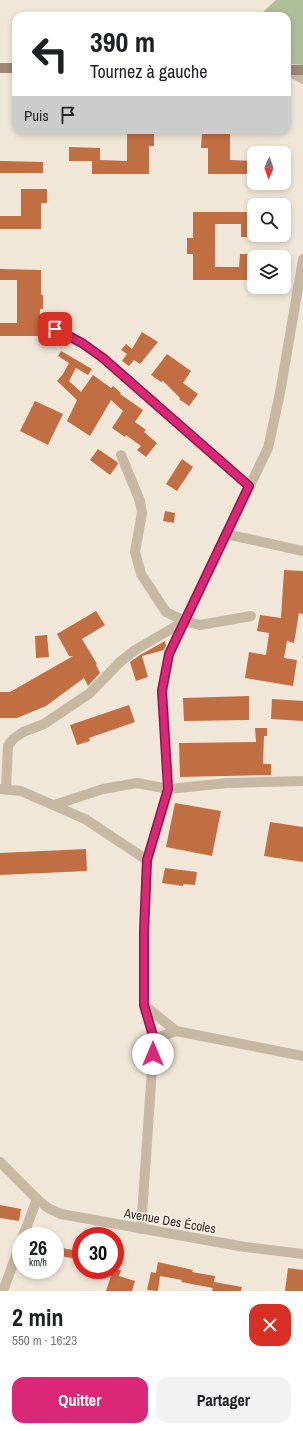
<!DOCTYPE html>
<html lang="fr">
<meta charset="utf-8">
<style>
body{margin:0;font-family:"Archivo Narrow",sans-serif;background:#f2f2f2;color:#202124;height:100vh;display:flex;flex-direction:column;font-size:15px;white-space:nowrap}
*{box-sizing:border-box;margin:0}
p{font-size:13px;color:#757577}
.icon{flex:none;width:22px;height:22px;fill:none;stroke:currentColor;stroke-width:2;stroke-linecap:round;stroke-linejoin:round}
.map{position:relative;height:1291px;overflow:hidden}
.panel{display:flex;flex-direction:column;background:#fff;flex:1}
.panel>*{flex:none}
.guide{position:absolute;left:12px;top:12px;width:279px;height:122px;border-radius:12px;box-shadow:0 2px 6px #0003;background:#fff;color:#202124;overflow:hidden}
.needle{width:26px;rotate:182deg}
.controls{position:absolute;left:247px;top:146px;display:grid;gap:8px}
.controls a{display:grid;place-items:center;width:44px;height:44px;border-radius:8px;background:#fff;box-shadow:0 2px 6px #0003;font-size:20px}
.speed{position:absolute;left:12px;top:1227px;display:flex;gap:8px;font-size:20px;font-weight:700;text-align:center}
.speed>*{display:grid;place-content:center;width:52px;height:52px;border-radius:50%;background:#fff;box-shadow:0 2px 6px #0003;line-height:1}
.speed small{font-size:10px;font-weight:400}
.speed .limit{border:6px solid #d22;background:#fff;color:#111}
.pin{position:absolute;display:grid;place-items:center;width:34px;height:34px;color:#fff;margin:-17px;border-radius:8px;box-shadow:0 2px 6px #0006}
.me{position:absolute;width:44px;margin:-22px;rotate:0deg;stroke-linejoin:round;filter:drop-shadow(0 0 3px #0008)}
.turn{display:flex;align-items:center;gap:14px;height:84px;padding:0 12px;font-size:18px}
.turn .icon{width:52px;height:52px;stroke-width:2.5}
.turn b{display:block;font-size:28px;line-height:34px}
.then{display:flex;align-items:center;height:38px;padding:0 12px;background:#0003;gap:8px;font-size:15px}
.round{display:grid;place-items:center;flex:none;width:42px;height:42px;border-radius:12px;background:#f2f2f2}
.head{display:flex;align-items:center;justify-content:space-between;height:68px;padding:0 12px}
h1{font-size:24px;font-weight:700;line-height:30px}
.button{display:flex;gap:8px;margin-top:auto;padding:8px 12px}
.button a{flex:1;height:46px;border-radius:12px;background:#db2777;color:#fff;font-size:16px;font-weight:700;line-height:46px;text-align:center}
.button a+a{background:#f2f2f2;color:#202124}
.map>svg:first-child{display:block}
.green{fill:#aebe98}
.building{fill:#c26e43}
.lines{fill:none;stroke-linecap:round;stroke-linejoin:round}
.street{stroke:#c7b8a4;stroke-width:10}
.secondary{stroke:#9b8776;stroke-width:10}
.route-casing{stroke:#8e194d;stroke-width:10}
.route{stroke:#db2777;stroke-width:7}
.labels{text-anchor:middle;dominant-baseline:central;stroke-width:3;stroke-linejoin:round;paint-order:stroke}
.street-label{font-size:13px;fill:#332b26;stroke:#f8f1e4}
</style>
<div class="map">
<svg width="303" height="1291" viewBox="0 0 303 1291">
<rect width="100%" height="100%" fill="#f0e7d8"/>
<path class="green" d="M276,0H303V65L287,64V16H259Z"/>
<g class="building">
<path d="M230,131V160L254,161V174H208V148H201L202,132Z"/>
<path d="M127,132H154V146H149V174H92V161H69V147L100,148V160L127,161Z"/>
<path d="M0,161L43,162V173H0Z"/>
<path d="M21,189H47V203H41V229H0V216H21Z"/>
<path d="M193,212H251V223H254V237H241V224H215V267H239L240,254H254V267H250V280H193V254H187V238H193Z"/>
<path d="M0,269L41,270V295H43V309H40L39,336H0V323H17V280H0Z"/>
<path d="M142,332L158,342L140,364L134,360L129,366L122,361L127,354L121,350L126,344L132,349Z"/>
<path d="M61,351L92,369L88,375L76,368L69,381L81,392L93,375L111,388L113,386L121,393L120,394L143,410L135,422L146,430L144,432L157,443L146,457L137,450L141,446L126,435L125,437L112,428L123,411L111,400L90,436L67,421L77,400L57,381L63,374L69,363L58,356Z"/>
<path d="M167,354L191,371L183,383L198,394L189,406L179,399L180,398L163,381L161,382L151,375Z"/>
<path d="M35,401L63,414L48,445L20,431Z"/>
<path d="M98,449L117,462L118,464L110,475L90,460Z"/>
<path d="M182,459L193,467L177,491L166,484Z"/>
<path d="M165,511L175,513L174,523L163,521Z"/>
<path d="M284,570L303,571V614L299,613L294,643L287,641L284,658L297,660L293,686L245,678L249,652L266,655L269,633L257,631L260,615L281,618Z"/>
<path d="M96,611L105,625L82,639L97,664L96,665L100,673L88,686L84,678L46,706L17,718H0V692H10L73,656H69L57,634Z"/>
<path d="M47,635L49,657L36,658L35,636Z"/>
<path d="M165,641L166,645L164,650L142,656L148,677L136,681L130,662L140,655Z"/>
<path d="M249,696V720L184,721L183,698Z"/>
<path d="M272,699L303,701V721L271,719Z"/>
<path d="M129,705L135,722L89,738L90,741L77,745L70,725Z"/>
<path d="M255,728H267V736H264L263,764H271V775L180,777L179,743L256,742Z"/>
<path d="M175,803L221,811L212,856L166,847Z"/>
<path d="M270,822L303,827V862L264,856Z"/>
<path d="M86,849L87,871L0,875V853Z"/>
<path d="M165,868L197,872L195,885L183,884V886L162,883Z"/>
<path d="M0,1205L21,1209L19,1221L0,1218Z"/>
<path d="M62,1248L78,1251L77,1259L60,1256Z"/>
<path d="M158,1262L193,1270L192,1272L215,1276L213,1288L181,1282L182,1280L160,1276L158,1291L147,1290L151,1272L156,1273Z"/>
<path d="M288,1268L303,1270V1291H285Z"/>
<path d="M113,1270H121L119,1276L135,1281L132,1291H106Z"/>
<path d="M214,1282L242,1287L241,1291H212Z"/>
</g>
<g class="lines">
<g class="street">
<path d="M287,70L303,79"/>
<path d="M55,329L82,343L103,358L249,486"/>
<path d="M121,455L140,501L142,513L135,552L141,574L166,612L185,621L200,625L251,616"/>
<path d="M226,534L303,551"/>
<path d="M0,789L21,791L85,819L147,860"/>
<path d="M6,789L8,746L13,739L23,732L44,724L90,693L120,662L135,650L185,621"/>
<path d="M54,805L103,789L137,783L169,789L227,783L303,781"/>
<path d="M144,1005L176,1031L303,1056"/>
<path d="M154,1039L176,1031"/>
<path d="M0,1162L37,1199L48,1208L61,1214L245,1247L303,1254"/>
<path d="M141,1229L154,1039L144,1005V932L147,860L169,789L162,691L169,654L268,448L280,393L303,259"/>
<path d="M23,1236L37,1199"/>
<path d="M3,1291L21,1242"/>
</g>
<g class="secondary">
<path d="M0,68H16"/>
<path d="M287,70H303"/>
</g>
</g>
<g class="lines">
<g class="route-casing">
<path id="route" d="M55,329L82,343L103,358L249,486L169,654L162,691L168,789L147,860L144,932V1005L154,1039L153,1054"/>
</g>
<use href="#route" class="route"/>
</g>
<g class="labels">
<g class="street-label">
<text transform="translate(170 1221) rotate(10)">Avenue Des Écoles</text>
</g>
</g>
</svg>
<div class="controls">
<a><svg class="needle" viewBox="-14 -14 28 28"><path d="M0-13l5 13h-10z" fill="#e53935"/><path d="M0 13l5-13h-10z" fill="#757577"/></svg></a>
<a><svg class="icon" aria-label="search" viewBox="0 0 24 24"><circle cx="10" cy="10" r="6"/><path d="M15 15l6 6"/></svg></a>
<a><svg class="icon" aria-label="layers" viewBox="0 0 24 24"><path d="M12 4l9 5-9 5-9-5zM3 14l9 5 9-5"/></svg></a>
</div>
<div class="speed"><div>26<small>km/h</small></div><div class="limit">30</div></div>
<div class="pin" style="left:55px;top:329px;background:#d93025"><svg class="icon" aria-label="arrive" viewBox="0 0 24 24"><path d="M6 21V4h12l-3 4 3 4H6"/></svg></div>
<svg class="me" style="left:153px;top:1054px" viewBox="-20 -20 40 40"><circle r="19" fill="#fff"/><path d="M0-13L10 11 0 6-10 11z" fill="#db2777"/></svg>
<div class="guide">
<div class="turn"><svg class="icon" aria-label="left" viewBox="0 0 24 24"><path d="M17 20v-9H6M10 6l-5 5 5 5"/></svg><div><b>390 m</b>Tournez à gauche</div></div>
<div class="then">Puis<svg class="icon" aria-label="arrive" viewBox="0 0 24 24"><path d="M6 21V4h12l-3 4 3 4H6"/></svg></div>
</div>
</div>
<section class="panel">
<div class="head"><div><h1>2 min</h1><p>550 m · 16:23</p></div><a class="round" style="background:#d93025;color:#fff"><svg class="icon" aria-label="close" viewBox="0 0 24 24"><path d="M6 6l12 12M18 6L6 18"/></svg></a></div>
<div class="button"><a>Quitter</a><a>Partager</a></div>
</section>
